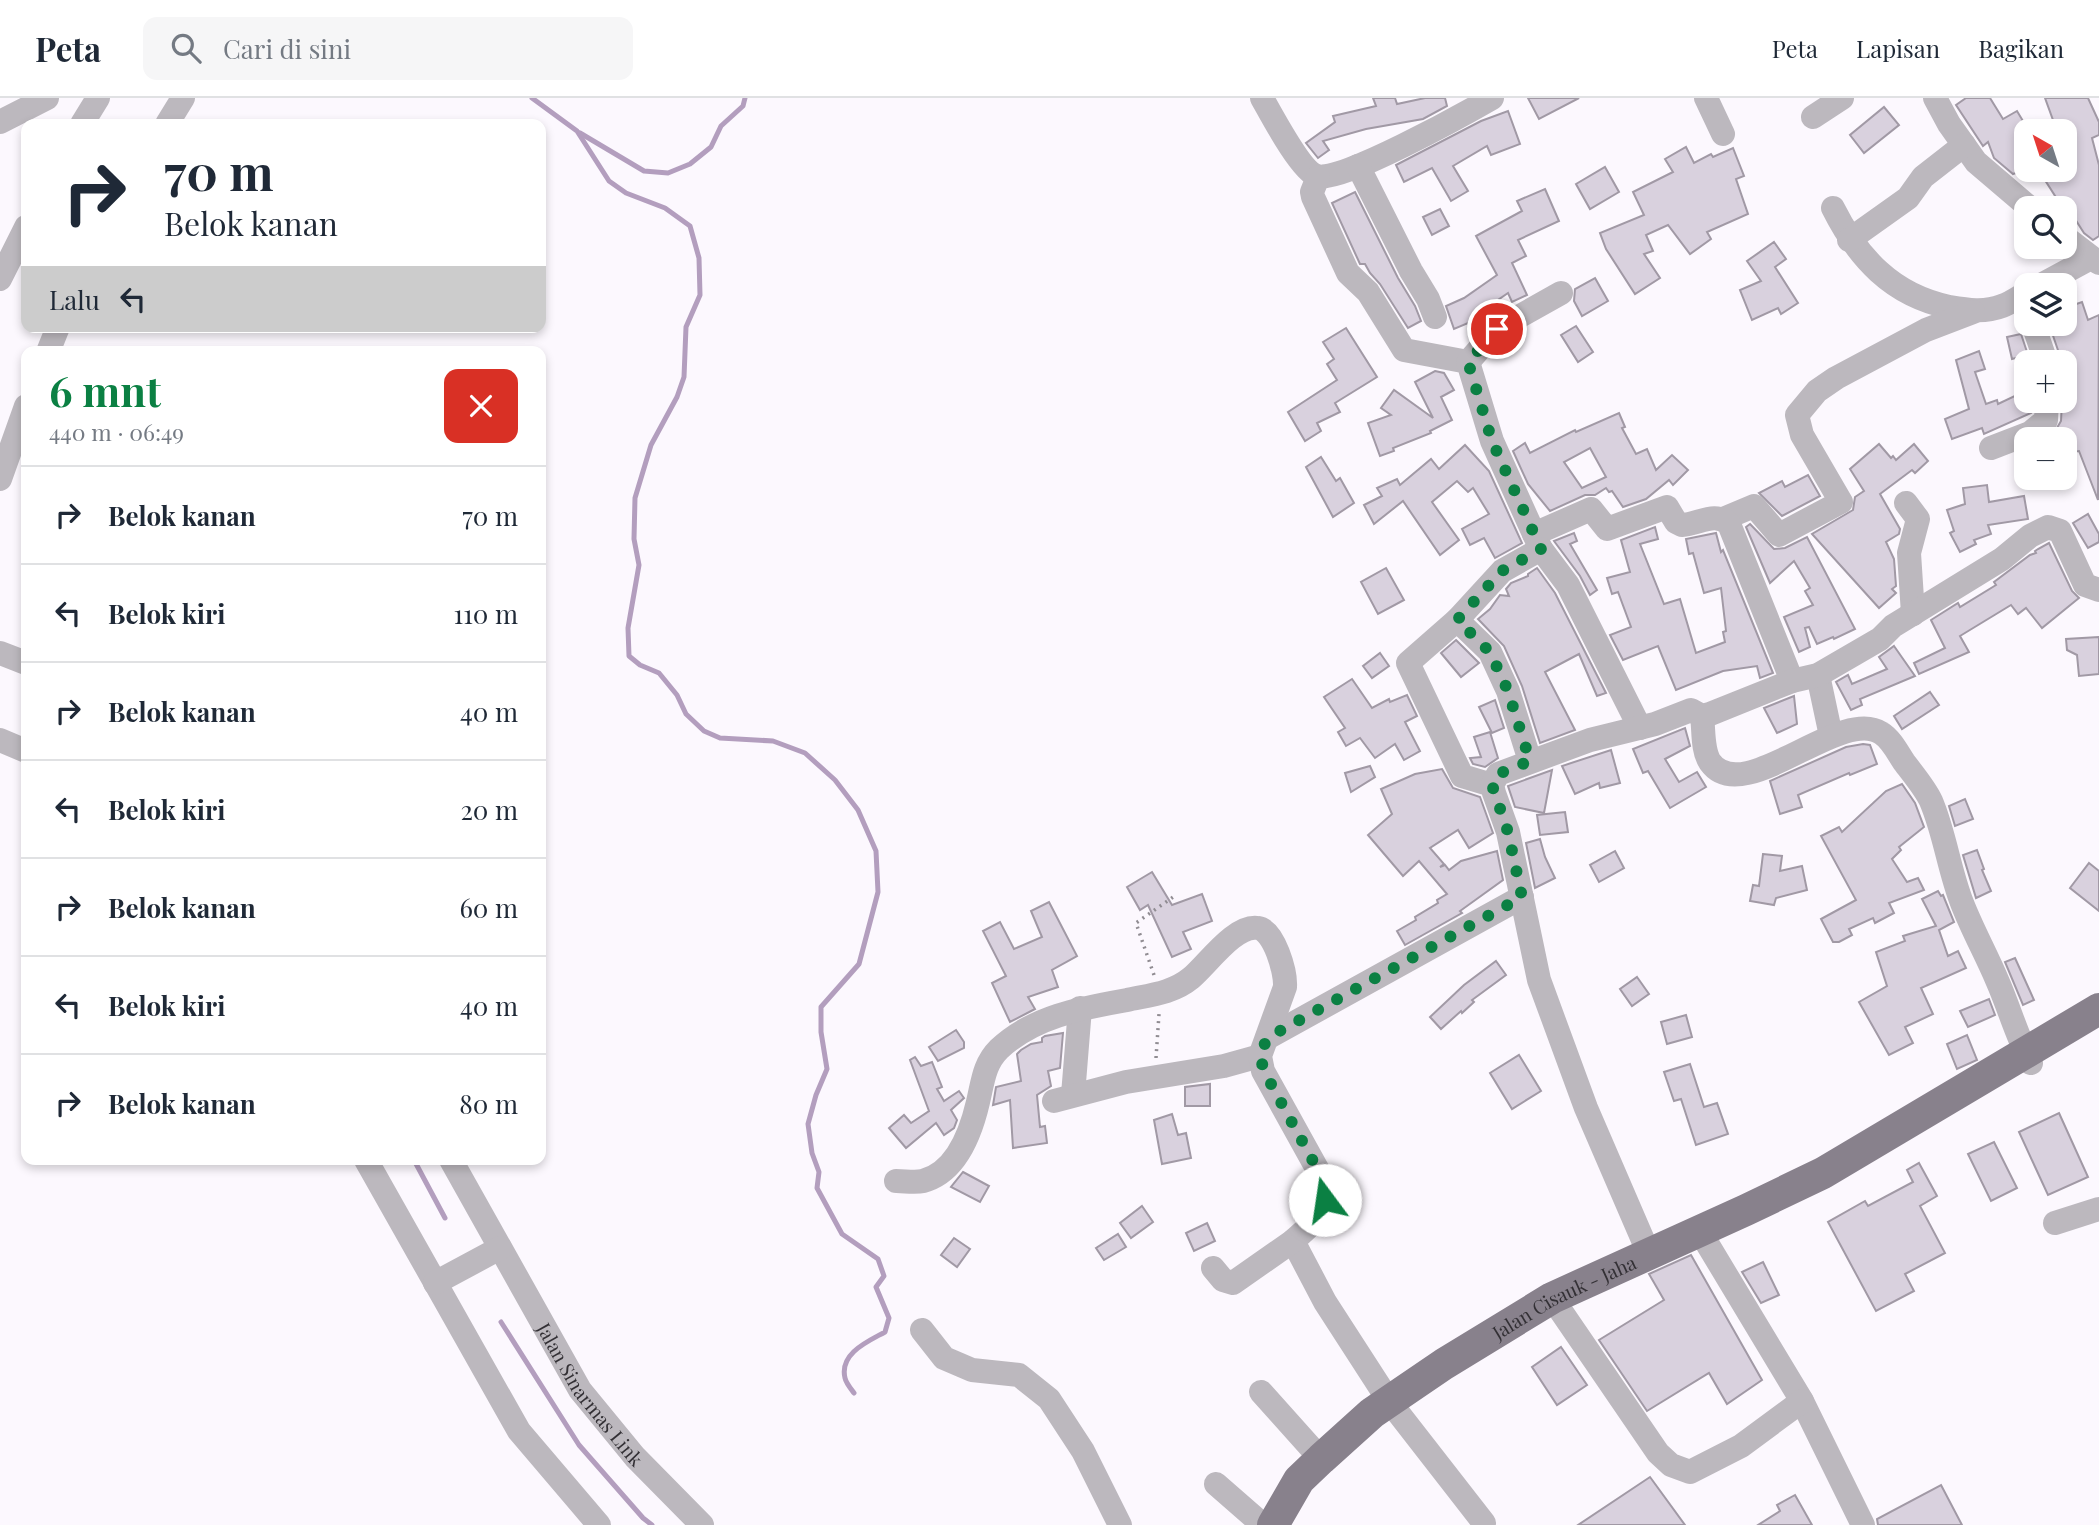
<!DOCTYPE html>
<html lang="id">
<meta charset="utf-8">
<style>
body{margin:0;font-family:"Playfair Display",serif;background:#f6f6f7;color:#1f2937;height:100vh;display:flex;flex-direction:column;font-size:26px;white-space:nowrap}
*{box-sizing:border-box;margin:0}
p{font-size:23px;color:#747a83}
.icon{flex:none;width:38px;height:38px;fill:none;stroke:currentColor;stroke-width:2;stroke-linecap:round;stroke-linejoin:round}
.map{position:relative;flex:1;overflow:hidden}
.sheet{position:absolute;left:21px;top:248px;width:525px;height:819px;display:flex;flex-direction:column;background:#fff;border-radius:14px;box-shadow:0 4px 10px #0003}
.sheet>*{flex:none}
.banner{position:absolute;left:21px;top:21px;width:525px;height:214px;border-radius:14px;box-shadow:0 4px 10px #0003;background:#fff;color:#1f2937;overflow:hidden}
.needle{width:46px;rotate:321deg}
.fabs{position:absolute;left:2014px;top:21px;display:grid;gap:14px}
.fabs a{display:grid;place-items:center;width:63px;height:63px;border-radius:14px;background:#fff;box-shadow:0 4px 10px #0003;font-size:35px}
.pin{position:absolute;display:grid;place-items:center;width:60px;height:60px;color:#fff;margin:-30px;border:4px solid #fff;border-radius:50%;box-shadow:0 2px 7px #0007}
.me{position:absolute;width:77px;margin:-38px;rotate:346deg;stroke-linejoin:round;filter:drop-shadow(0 0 5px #0008)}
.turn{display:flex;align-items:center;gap:24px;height:147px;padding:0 28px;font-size:32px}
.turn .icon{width:91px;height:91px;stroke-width:2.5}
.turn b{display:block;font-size:49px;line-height:60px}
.then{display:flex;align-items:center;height:66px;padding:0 28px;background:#0003;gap:14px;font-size:26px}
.round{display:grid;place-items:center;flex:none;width:74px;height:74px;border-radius:14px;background:#f6f6f7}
.summary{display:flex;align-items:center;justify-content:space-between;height:119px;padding:0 28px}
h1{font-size:42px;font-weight:700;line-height:52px;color:#0b8043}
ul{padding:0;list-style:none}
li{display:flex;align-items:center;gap:21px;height:98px;padding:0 28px;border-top:2px solid #e0e1e3}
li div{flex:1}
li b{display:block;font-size:26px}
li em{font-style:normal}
header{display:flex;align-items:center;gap:42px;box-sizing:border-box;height:98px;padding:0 35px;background:#fff;border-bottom:2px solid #e0e1e3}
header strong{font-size:33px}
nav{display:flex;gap:38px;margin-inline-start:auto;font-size:24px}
.search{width:490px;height:63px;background:#f6f6f7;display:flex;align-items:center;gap:18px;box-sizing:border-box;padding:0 24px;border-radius:14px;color:#747a83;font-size:26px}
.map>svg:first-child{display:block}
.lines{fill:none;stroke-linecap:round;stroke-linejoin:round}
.stream{stroke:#b39ebe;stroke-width:5}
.building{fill:#d9d1de;stroke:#a199a5;stroke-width:2;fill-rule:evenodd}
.path{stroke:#908c92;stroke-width:3.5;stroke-dasharray:2 5;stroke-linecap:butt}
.minor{stroke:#bcb8be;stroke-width:24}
.major{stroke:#88818c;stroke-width:32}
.route{stroke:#0b8043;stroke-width:12;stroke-dasharray:0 21.6}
.labels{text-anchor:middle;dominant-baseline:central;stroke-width:5;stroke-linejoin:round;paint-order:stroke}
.street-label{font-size:19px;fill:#333035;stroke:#fcf8fe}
</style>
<header>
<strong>Peta</strong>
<div class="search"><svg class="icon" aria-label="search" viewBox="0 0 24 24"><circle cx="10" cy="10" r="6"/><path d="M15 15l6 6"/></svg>Cari di sini</div>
<nav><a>Peta</a><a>Lapisan</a><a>Bagikan</a></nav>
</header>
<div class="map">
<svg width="2099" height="1427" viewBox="0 0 2099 1427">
<rect width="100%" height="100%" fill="#fcf8fe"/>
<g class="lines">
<g class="stream">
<path d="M532,0L577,33L609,83L626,95L665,110L690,128L699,160L700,197L686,229L684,279L677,299L651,347L635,400L634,441L639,467L628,530L629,558L640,567L659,575L677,597L686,616L704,633L720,640L773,643L805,655L835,682L858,712L876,753L878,794L859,866L821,909V934L827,971L816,997L808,1026L812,1055L819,1074L817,1090L842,1136L878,1161L884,1178L876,1189L889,1220L885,1234C869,1243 839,1255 845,1280C846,1285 851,1291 854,1295"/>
<path d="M580,35L644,73L668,75L690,66L711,49L721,28L743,8L745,0"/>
<path d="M414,1062L445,1120"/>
<path d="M501,1224L579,1347L643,1420L652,1427"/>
</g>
</g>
<g class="building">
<path d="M1373,0H1395L1397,6L1425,0H1445L1447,8L1423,21L1366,31L1323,43L1329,52L1318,60L1306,45L1335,24L1333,18L1376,8Z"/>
<path d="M1528,0H1579L1539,21Z"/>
<path d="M1966,0H1990L2003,21L2017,13L2029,33H2026V39L2023,41L2026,50V71L2013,76L1994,60L1988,44L1983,48L1956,7Z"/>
<path d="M2045,0H2088L2099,24V37L2092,40L2099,67V138L2093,142L2084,135L2068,110H2045L2044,108L2057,101L2043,79L2054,72H2065V33H2057Z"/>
<path d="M1884,9L1899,27L1864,55L1850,37Z"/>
<path d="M1508,13L1520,46L1491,57L1487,48L1453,68L1468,93L1451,103L1432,70L1404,84L1396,67L1481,23Z"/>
<path d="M1686,49L1694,65L1711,56L1713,59L1733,50L1744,78L1736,81L1748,116L1707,134L1711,141L1690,156L1668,127L1646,137L1653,153L1644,156L1660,180L1635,196L1606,151L1600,135L1644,117L1633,94L1673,74L1665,61Z"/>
<path d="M1605,69L1619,94L1590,111L1576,86Z"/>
<path d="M1545,91L1559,123L1518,142L1526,158L1512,165L1527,197L1512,204L1508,195L1472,220L1473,223L1454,231L1446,208L1464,200L1497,177L1476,138L1522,113L1517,103Z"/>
<path d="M1355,94L1398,180L1415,208L1421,223L1408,230L1380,186L1370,175L1365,166H1360L1332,105Z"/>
<path d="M1440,111L1449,128L1432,137L1423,119Z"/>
<path d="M1774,144L1786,161L1775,169L1798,205L1781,216L1778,210L1752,222L1740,192L1761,183L1747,163Z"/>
<path d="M1595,180L1608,203L1582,218L1574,203L1575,191Z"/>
<path d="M2082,204L2088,222L2099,217L2098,402L2079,353L2065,355V341H2054V335L2061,323L2062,303H2065V297H2075L2066,254L2060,258L2049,226H2065V210Z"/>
<path d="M1576,228L1593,254L1578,264L1561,237Z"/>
<path d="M1346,230L1377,279L1335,305L1340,314L1317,325L1321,333L1305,343L1288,314L1337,282L1327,266L1334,261L1323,244Z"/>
<path d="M2021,236L2028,257L2012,261L2007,239Z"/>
<path d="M1979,253L1985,271L1975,274L1986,306L1997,302L1998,306L2023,294L2031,315L1984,336L1982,330L1952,341L1945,321L1969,311L1956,262Z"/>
<path d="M1435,273L1444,275L1454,292L1441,299L1452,322L1430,333L1431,335L1393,350L1394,353L1380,358L1368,325L1391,317L1381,310L1394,292L1433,320L1415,284Z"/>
<path d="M1619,315L1625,329L1622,330L1636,356L1647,351L1656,372L1672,357L1688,372L1673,387L1669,382L1646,401L1623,409L1612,393L1609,394L1606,390L1595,397H1585L1550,413L1528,386L1513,353L1525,345L1530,355L1575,332L1576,334ZM1590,350L1606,379L1582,390L1564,364Z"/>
<path d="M1879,346L1891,360L1893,358L1896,362L1914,346L1928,363L1915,375L1912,372L1880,396L1900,431L1899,436L1886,444L1894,461L1896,488L1892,491L1896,495L1879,510L1812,436L1853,412L1855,399L1864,393L1850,371Z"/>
<path d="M1465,347L1489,373L1522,445L1495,460L1484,440L1470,447L1462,431L1489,416L1473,390L1468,394L1457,383L1432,404L1459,442L1440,457L1403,403L1374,426L1364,407L1382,398L1377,390L1397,381L1400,387L1431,361L1439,371Z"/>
<path d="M1321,359L1336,383L1340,380L1354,405L1333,419L1306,369Z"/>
<path d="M1808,377L1820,398L1782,418L1759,395L1782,383L1785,389Z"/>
<path d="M1987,387L1989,404L2024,398L2028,421L1988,427L1991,436L1974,442L1976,446L1960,454L1950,435L1954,433L1947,412L1965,406L1963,390Z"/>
<path d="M2088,416L2099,436V444L2088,450L2073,425Z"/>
<path d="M1750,426L1774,451L1785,450L1807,439L1855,531L1834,541L1833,539L1817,546L1809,529L1805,530L1810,549L1799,554L1784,519L1813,507L1805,493L1810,490L1794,463L1770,485L1746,429Z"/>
<path d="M1655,429L1658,441L1640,446L1664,506L1680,501L1696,555L1725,544L1723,534L1726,533L1721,490L1704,495L1693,455L1689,456L1686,441L1716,435L1721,454L1723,452L1773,575L1760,580L1757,568L1723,573L1676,592L1658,548L1623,562L1610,537L1631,529L1618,494L1612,496L1607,480L1630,474L1621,442Z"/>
<path d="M1574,435L1577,443L1570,446L1597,492L1590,497L1580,478L1554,443Z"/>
<path d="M2049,445L2072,493L2079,500L2042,530L2026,510L2018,516L2011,507L1960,538L1969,554L1919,576L1914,565L1945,550L1931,522L1958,505L1960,509L1996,487L1994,484L2030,457L2036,455L2035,453L2038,451Z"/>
<path d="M1386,470L1404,502L1378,516L1361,484Z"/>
<path d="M1537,470L1555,495L1606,595L1597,598L1579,556L1545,574L1575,632L1540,645L1522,588L1504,548L1478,521L1490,511L1500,497L1509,498L1506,491L1511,485L1528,478V476Z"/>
<path d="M2099,539V576L2079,578L2077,557L2067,552L2066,541Z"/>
<path d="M1456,542L1479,565L1461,579L1441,555Z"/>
<path d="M1894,548L1915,578L1860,601L1862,607L1851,612L1836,584L1848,577L1852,586L1887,571L1879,559Z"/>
<path d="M1380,555L1389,568L1372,580L1363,568Z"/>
<path d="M1352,581L1372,610L1389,601L1390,604L1407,597L1417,618L1405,624L1420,653L1404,662L1395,646L1375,660L1360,640L1346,648L1338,634L1345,630L1324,599Z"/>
<path d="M1930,594L1939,607L1902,631L1894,618Z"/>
<path d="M1794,598L1797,626L1777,635L1764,610Z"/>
<path d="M1495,602L1504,630L1492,635L1479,609Z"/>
<path d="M1685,630L1690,648L1665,661L1679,684L1697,674L1706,689L1670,710L1648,673L1643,675L1633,651Z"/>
<path d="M1490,634L1498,660L1485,669L1473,666L1470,660L1481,659L1474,639Z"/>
<path d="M1863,646L1870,647L1877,666L1850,677L1849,675L1798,697L1802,709L1780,716L1770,683L1846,649Z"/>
<path d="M1611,652L1620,685L1600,690L1599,685L1575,696L1562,668Z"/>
<path d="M1370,668L1375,679L1351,694L1345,675Z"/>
<path d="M1442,671L1453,690L1480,699L1493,735L1469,750L1458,732L1430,750L1444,766L1440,769L1445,767L1449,772L1461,763L1497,753L1503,782L1460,813L1462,815L1405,847L1397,833L1416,822L1415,819L1438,805L1437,802L1447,796L1419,763L1403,778L1368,737L1392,716L1381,691L1415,676Z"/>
<path d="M1552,672L1544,715L1515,709L1508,688Z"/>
<path d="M1902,686L1915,705L1924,729L1899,749L1901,752L1892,761L1907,784L1918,780L1924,792L1889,805L1894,815L1875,825L1873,820L1849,831L1852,837L1839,844H1833L1821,821L1856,802L1821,738L1839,729L1842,734L1886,693Z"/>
<path d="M1965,701L1973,721L1955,728L1949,708Z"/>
<path d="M1565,714L1568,734L1540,737L1537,717Z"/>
<path d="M1540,741L1545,759L1555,780L1535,790L1526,745Z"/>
<path d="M1977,752L1984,771L1982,772L1991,793L1976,800L1963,757Z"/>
<path d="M1615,753L1624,770L1599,784L1590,767Z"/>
<path d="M1763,756L1782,758L1780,773L1802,768L1807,792L1776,800L1774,807L1750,803L1753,787L1759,788Z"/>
<path d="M2089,765L2099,773V813L2070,790Z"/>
<path d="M1152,774L1172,807L1202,796L1212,823L1183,834L1191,851L1172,859L1148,807L1140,812L1127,789Z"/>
<path d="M1938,793L1941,798L1943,797L1954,824L1939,832L1948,858L1958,853L1966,870L1921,890L1933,916L1905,929L1913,945L1889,957L1859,904L1887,888L1876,854L1905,843L1903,838L1936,828L1922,801Z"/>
<path d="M1049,804L1077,858L1052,872L1058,889L1028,899L1035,911L1010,924L992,885L1006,878L983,833L1000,824L1014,851L1042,839L1031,813Z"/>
<path d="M2015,860L2034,902L2023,907L2005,864Z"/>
<path d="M1496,863L1506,877L1472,902L1474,904L1462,915L1461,913L1441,931L1430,919L1464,887Z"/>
<path d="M1637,879L1649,896L1632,908L1620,891Z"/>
<path d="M1989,901L1995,917L1968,929L1960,913Z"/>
<path d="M1686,917L1692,939L1667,946L1661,924Z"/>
<path d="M956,932L964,944V950L938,963L929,949Z"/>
<path d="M1063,935L1060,970L1048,973L1051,988L1037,997L1040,1029L1045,1028L1047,1045L1013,1050L1010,1002L993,1007L996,989L1021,983L1017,956L1021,952L1031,946L1042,944V940L1045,938Z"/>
<path d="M1967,937L1977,962L1957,971L1947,946Z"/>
<path d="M1519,957L1541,993L1512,1011L1490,975Z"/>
<path d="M915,959L921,968L932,964L942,989L937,991L944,1003L959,993L964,1000L951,1012L957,1022L954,1030L944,1037L936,1025L906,1050L889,1030L904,1017L911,1025L929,1013L910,962Z"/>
<path d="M1690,966L1704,1009L1717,1005L1728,1036L1696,1047L1681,1001L1674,1003L1664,974Z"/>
<path d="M1210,986V1008H1185V989Z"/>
<path d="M2059,1015L2088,1079L2048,1097L2019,1034Z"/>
<path d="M1172,1016L1178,1037L1186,1035L1191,1060L1162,1066L1154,1022Z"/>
<path d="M1994,1044L2017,1090L1991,1103L1968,1056Z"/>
<path d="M1919,1065L1937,1098L1920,1108L1945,1155L1905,1176L1914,1193L1876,1213L1828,1124L1865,1103L1868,1108L1913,1084L1907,1072Z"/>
<path d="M963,1074L989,1088L980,1104L951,1089Z"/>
<path d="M1142,1108L1153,1124L1131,1140L1120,1125Z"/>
<path d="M1207,1125L1215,1143L1194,1153L1186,1135Z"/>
<path d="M1118,1136L1126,1149L1104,1162L1096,1150Z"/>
<path d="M954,1140L970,1151L957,1169L941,1157Z"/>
<path d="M1691,1157L1762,1282L1727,1306L1709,1275L1647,1313L1599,1242L1664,1202L1649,1176Z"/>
<path d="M1763,1164L1779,1197L1761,1205L1742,1174Z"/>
<path d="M1561,1249L1587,1287L1557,1307L1532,1269Z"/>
<path d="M1650,1379L1685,1427H1578Z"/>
<path d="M1941,1387L1962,1427H1878L1877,1421Z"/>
<path d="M1795,1397L1812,1427H1758L1780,1413L1777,1407Z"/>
</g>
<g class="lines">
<g class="path">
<path d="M1154,877L1136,825L1176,797"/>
<path d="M1156,960L1159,916"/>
</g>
<g class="minor">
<path d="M1262,0C1271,16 1301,73 1317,78C1339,86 1466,15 1492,0"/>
<path d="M1706,0L1723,36"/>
<path d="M1935,0L1949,26L1976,64L2030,110"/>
<path d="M1813,19L1842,0"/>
<path d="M0,24L47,0"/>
<path d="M82,26L98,0"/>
<path d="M167,26L183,0"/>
<path d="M1358,68L1411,173L1428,201L1435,219"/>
<path d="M1318,79L1312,94L1313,99L1348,175L1368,194L1404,252L1468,264L1492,343L1534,436L1541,451L1568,487L1640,630"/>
<path d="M1833,110C1858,160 1892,197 1949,209C1967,212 1984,215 2002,208C2011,205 2019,199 2026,195"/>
<path d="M2065,139L2099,165"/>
<path d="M1849,142L1908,100L1923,79L1964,47"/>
<path d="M0,181L26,129"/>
<path d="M2041,187L2091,160"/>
<path d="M2033,226L2046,264"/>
<path d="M48,254L58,229"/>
<path d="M1468,264L1497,231L1561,195"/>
<path d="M1991,350L2030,335L2046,322L2047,303"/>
<path d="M0,381L26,308"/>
<path d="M1906,405L1918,421L1909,455L1913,516"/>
<path d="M1723,421L1754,408L1779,437L1841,404L1802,337L1797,317L1817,293L1836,280L1926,232L1973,214"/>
<path d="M1534,436L1591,411L1607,431L1667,409L1676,424L1682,427C1699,426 1715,413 1729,426L1792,583"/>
<path d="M1457,522L1490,554L1508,593L1530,663"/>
<path d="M0,555L26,565"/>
<path d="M1818,577L1831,638"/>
<path d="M1702,618C1704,632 1702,652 1710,664C1743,711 1840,608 1881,635C1891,641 1898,655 1904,664C1913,676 1925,690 1931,703C1945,736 1949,772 1962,805C1972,831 1986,856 1997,882C2009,909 2017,939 2031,965"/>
<path d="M0,642L26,653"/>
<path d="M1492,687L1462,678L1408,565L1457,522L1502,473L1541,451"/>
<path d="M1267,940L1522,799"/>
<path d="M1073,997L1080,910"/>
<path d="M1054,1003L1126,984L1224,968L1260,958"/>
<path d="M366,1062L519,1333L599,1427"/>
<path id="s1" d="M451,1062L580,1292L635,1359L702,1427"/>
<path d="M896,1083C905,1083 915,1085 923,1083C957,1074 971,1034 978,1004C983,983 984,966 999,951C1034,918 1082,910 1127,902C1150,897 1173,895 1191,880C1207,867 1235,826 1258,830C1274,832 1286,874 1285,889L1260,958L1263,973L1320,1076C1331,1110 1318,1121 1293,1143L1325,1204L1389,1303L1484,1425"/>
<path d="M2055,1125L2099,1111"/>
<path d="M1699,1132L1802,1303L1863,1427"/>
<path d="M1649,1156L1586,1010L1539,882L1508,734L1494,695L1492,687L1498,676L1590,642L1655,626L1691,612L1702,618L1710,616L1792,583L1818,577L1880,541L1893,528L2002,461L2030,438L2048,429L2060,433L2085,487L2099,492"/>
<path d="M1213,1170L1223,1182L1233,1185L1293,1143"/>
<path d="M435,1185L500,1150"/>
<path d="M1552,1200L1658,1355L1671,1367L1690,1374L1741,1348L1802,1303"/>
<path d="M922,1232L944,1260L972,1272L1019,1277L1049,1301L1083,1353L1120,1427"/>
<path d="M1261,1294L1321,1361"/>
<path d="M1216,1386L1263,1427"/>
</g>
<path class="major" id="s2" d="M1273,1427L1299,1382L1321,1361L1372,1315L1444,1266L1552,1200L1746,1112L1823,1075L2099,911"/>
</g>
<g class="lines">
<path class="route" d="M1325,1102L1326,1093L1320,1076L1264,973L1260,958L1267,940L1522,799L1508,734L1492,687L1498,676L1530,663L1508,593L1490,554L1457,522L1502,473L1541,451L1492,343L1468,264L1497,231"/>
</g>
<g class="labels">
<g class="street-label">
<text stroke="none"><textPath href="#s2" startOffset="376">Jalan Cisauk - Jaha</textPath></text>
<text stroke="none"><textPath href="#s1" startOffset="273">Jalan Sinarmas Link</textPath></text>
</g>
</g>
</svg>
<div class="fabs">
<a><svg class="needle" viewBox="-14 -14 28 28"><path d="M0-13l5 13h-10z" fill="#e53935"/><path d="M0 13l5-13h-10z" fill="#747a83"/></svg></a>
<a><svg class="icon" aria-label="search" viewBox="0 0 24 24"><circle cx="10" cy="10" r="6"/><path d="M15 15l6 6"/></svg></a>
<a><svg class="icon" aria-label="layers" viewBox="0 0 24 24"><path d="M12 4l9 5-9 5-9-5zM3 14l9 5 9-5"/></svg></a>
<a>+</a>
<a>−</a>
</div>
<div class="pin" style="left:1497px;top:231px;background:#d93025"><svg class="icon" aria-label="arrive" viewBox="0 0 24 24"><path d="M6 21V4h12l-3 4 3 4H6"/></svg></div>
<svg class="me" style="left:1325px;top:1102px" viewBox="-20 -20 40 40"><circle r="19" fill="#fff"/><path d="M0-13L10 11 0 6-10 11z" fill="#0b8043"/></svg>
<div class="banner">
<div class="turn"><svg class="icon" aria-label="right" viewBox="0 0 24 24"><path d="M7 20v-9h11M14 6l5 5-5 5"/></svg><div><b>70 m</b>Belok kanan</div></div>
<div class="then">Lalu<svg class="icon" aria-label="left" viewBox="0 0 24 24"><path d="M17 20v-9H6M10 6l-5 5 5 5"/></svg></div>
</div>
<section class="sheet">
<div class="summary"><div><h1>6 mnt</h1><p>440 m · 06:49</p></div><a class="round" style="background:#d93025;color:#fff"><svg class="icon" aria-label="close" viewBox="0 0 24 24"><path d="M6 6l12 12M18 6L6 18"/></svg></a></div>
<ul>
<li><svg class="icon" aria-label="right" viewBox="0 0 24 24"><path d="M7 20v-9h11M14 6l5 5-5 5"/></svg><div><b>Belok kanan</b></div><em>70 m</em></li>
<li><svg class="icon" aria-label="left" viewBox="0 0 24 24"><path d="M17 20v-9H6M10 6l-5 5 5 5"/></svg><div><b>Belok kiri</b></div><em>110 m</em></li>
<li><svg class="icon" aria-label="right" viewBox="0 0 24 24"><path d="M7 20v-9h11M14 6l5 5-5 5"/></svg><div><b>Belok kanan</b></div><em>40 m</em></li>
<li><svg class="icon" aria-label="left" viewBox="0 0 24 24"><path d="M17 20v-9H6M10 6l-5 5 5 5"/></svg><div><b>Belok kiri</b></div><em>20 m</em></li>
<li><svg class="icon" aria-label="right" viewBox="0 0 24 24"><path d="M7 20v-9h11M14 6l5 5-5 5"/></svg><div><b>Belok kanan</b></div><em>60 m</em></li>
<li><svg class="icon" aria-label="left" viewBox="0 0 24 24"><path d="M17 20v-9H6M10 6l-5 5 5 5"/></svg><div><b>Belok kiri</b></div><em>40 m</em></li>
<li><svg class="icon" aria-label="right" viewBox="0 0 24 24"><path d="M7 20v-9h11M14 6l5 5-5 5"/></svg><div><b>Belok kanan</b></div><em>80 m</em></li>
</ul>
</section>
</div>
